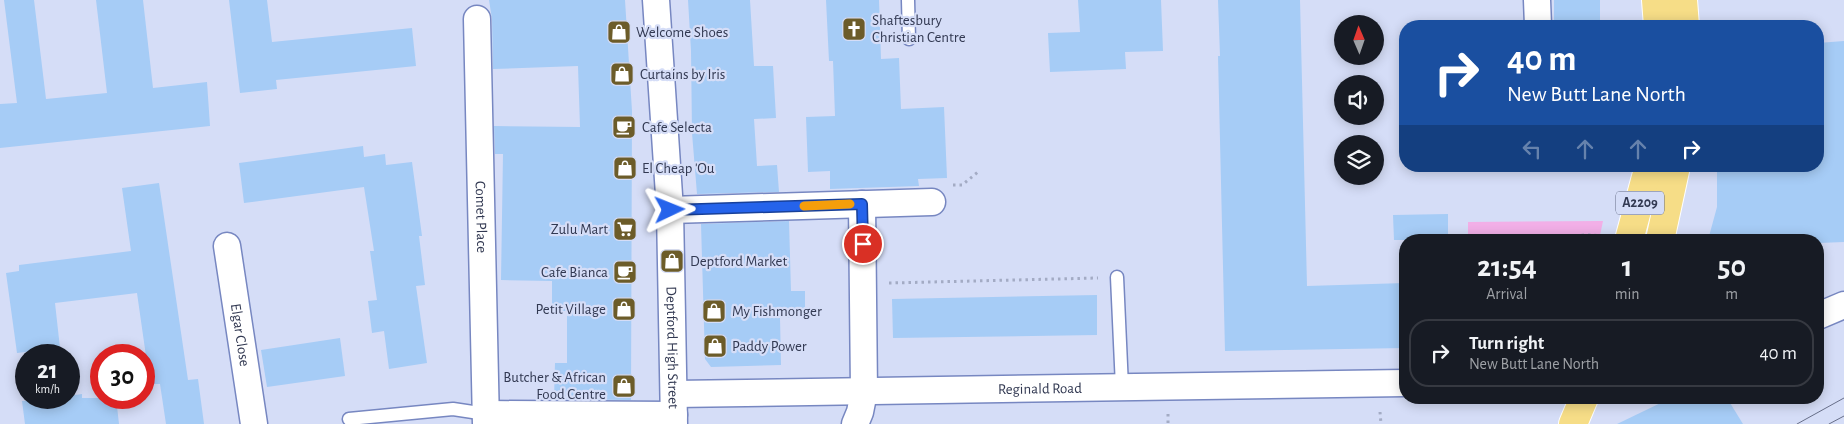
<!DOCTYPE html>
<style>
body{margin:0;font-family:"Alegreya Sans",sans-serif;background:#20242c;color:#f1f3f6;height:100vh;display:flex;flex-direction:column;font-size:19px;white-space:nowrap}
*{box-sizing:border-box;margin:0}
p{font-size:16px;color:#9ea1a6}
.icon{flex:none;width:28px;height:28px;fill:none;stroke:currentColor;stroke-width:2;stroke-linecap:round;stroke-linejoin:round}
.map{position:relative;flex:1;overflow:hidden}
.sheet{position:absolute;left:1399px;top:234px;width:425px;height:170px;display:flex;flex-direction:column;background:#171b24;border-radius:20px;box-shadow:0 2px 12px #0003}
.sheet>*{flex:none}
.banner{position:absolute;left:1399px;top:20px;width:425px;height:152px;border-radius:20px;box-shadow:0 2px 12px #0003;background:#1a4fa0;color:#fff;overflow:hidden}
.needle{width:32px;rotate:358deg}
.buttons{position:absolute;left:1334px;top:15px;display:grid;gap:10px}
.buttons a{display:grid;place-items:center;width:50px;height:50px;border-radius:50%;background:#171b24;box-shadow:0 2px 12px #0003;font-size:25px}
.speed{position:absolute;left:15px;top:344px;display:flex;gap:10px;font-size:25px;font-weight:700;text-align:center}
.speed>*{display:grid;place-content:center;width:65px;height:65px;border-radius:50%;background:#171b24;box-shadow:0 2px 12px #0003;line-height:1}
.speed small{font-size:12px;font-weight:400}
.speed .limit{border:8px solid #d22;background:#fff;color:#111}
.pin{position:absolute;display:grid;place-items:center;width:42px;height:42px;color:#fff;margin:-21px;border:2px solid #fff;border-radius:50%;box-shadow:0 1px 5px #0007}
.me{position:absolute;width:55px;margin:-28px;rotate:88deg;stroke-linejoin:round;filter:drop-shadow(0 0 4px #0008)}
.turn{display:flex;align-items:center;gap:18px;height:105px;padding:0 25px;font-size:22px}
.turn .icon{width:65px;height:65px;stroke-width:2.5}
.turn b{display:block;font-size:35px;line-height:42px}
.lanes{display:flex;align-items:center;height:48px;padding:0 25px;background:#0003;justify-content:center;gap:25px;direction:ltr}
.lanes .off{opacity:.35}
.eta{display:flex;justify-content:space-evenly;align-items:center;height:85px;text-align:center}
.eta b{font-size:30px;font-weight:700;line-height:35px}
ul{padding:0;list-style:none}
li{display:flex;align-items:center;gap:15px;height:68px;margin:0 10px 8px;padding:0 15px;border:2px solid #363941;border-radius:20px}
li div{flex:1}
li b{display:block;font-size:19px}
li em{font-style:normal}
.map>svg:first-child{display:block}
.green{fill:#f2afe7}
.building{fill:#a6ccf6}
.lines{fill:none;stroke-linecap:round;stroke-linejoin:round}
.lane-casing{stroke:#7787c1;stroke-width:15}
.street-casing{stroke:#7787c1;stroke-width:29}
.primary-casing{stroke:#fff;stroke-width:30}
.path{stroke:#a3abc4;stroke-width:3;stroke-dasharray:2.5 4;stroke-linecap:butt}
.lane{stroke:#fff;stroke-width:12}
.street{stroke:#fff;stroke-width:26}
.primary{stroke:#f6dd87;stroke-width:28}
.tram{stroke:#676e88;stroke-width:1}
.route-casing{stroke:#184099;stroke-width:12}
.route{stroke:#2563eb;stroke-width:9}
.slow{stroke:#f59e0b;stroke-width:9}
.labels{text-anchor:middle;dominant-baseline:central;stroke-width:4.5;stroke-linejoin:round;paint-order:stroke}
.shield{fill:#d5ddf7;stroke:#636a84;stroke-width:1}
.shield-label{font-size:14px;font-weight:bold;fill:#323952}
.poi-label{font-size:15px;fill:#323952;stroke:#d5ddf7;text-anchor:start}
.street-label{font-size:15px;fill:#323952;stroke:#d5ddf7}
</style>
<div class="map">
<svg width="1844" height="424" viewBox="0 0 1844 424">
<rect width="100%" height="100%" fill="#d5ddf7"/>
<path class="green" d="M1603,221L1599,240H1468V222Z"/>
<g class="building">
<path d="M4,0H34L46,99L107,93L96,0H143L153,88L207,82L210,126L0,148V104L17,103Z"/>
<path d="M229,0H267L272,42L412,28L416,66L276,80L277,89L240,93Z"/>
<path d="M489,0H625L632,111L631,400L554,399L555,363H567V311H552V281L501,280L503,154H495L494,126L580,127L578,66L493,69L492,19Z"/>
<path d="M688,0H750L754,66H773L776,118L754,119L757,166L777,165L779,192L697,194L692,133L691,51Z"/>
<path d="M826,0H879L881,59L899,58L901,109L944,107L947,178L918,179L919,186L830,189V171L808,172L806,117L835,116L833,61H829Z"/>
<path d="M1078,0H1161L1163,51L1125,52L1126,69L1050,72L1048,33L1080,32Z"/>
<path d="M1218,0H1300L1307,286L1405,283V348L1225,351L1218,56H1220Z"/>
<rect x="1554" y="0" width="46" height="26"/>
<path d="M1844,41V242L1818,243V240H1708L1717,207V166H1818V43Z"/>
<path d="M363,146L364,157L385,154L386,165L412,162L422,236H419L425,285L416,286L427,363L389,369L384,331L372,333L368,301L377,300L370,251H374L364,187L244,203L239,163Z"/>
<path d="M159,183L188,380L198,379L204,424H166L160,384H150L137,293L55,303L60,348L17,353L6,273L19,271V265L131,251L122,188Z"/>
<path d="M1448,214V240H1394L1393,215Z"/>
<path d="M789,221L791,291H805V317L780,318L781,365L711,367L705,359L701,224Z"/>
<path d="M1097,295V335L893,338L892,299Z"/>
<path d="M340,338L345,376L267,387L261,350Z"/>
<path d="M82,394V398H116L119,424H25L22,401L69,398V396Z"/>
<path d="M1671,398H1727L1743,424H1617Z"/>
</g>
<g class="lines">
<g class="lane-casing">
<g id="lane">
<path d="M908,0L909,39"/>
<path d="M1117,277L1122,387"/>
<path d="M349,419L453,409L486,414"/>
</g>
</g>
<g class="street-casing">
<g id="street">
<path id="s1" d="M656,0L670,210L674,424"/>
<path d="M1537,0L1538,26"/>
<path id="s2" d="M477,19L486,424"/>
<path d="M670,210L932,202"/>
<path id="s3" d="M227,246L254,424"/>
<path d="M1818,316L1844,305"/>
<path id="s4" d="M674,394L1405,383"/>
<path d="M486,414L674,415"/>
<path d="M855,424L860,412L864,392L862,204"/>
</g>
</g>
<g class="primary-casing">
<g id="primary">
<path d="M1656,0L1658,26"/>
<path d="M1683,0L1685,26"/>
<path d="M1629,240L1649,166"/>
<path d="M1660,240L1676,166"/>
<path d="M1573,424L1584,398"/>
</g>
</g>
<g class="path">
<path d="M953,185H962L978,172"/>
<path d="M1556,240C1572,235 1586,234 1602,236"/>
<path d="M889,283L1098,278"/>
<path d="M1380,412L1381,424"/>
<path d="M1168,414V424"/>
</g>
<use href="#lane" class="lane"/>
<use href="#street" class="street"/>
<use href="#primary" class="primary"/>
<g class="tram">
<path d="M1797,424L1844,398"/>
<path d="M1829,424L1844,416"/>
</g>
</g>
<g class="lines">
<g class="route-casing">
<path id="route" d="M670,210L862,204L863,244"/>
</g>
<use href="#route" class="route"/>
<path class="slow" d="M804,206L850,204"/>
</g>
<defs>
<g id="church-square" transform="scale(1.25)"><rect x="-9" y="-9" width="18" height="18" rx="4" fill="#6c5c29" stroke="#d5ddf7"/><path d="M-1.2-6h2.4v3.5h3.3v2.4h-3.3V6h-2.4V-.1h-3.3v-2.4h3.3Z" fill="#fff"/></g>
<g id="shop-square" transform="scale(1.25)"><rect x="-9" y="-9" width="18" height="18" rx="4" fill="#6c5c29" stroke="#d5ddf7"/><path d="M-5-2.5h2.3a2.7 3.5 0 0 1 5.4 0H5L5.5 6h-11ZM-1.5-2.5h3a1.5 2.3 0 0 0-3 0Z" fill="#fff"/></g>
<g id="cafe-square" transform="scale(1.25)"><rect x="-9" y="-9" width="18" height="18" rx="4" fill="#6c5c29" stroke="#d5ddf7"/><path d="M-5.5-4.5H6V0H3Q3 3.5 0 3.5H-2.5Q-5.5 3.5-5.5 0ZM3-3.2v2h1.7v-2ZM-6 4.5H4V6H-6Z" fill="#fff"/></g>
<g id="supermarket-square" transform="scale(1.25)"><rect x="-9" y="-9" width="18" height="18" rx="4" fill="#6c5c29" stroke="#d5ddf7"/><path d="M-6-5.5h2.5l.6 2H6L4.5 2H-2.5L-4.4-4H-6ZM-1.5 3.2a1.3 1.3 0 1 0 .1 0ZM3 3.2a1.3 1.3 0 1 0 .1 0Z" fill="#fff"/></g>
</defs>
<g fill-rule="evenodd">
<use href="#church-square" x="854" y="29"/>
<use href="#shop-square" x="619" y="32"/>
<use href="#shop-square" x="622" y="74"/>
<use href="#cafe-square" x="624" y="127"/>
<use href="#shop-square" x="625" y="168"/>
<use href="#supermarket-square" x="625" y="229"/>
<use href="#shop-square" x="672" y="261"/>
<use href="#cafe-square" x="625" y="272"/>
<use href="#shop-square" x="624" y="309"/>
<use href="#shop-square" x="714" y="311"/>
<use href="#shop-square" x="715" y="346"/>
<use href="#shop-square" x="624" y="386"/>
</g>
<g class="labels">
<rect class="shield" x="1616" y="191.5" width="48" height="23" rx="4"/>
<g class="shield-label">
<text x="1640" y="203">A2209</text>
</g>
<g class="poi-label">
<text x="872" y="20">Shaftesbury<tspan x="872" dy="17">Christian Centre</tspan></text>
<text x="636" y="32">Welcome Shoes</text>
<text x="640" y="74">Curtains by Iris</text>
<text x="642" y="127">Cafe Selecta</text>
<text x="642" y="168">El Cheap 'Ou</text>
<text x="608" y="229" text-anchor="end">Zulu Mart</text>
<text x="690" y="261">Deptford Market</text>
<text x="608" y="272" text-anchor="end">Cafe Bianca</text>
<text x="606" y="309" text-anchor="end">Petit Village</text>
<text x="732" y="311">My Fishmonger</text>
<text x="732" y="346">Paddy Power</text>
<text x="606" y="377" text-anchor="end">Butcher &amp; African<tspan x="606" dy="17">Food Centre</tspan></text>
</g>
<g class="street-label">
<text stroke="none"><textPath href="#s2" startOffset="198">Comet Place</textPath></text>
<text stroke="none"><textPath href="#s3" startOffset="90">Elgar Close</textPath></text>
<text stroke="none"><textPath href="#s1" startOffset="348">Deptford High Street</textPath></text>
<text stroke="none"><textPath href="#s4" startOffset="366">Reginald Road</textPath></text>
</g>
</g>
</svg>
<div class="buttons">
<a><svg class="needle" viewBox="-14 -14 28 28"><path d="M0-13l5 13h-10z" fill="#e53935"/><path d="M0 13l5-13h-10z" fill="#9ea1a6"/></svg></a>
<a><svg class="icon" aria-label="sound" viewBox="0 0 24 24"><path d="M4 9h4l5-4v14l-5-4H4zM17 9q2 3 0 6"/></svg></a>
<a><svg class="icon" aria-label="layers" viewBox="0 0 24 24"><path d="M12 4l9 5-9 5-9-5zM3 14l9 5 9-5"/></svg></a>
</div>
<div class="speed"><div>21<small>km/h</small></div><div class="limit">30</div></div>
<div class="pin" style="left:863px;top:244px;background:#d93025"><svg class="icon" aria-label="arrive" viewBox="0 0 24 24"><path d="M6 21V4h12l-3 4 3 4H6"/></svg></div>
<svg class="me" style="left:670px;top:210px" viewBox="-20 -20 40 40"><path d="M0-17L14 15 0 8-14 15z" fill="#2563eb" stroke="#fff" stroke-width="4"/></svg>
<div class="banner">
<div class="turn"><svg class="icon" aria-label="right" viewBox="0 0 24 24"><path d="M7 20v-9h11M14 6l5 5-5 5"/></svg><div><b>40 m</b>New Butt Lane North</div></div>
<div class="lanes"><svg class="icon off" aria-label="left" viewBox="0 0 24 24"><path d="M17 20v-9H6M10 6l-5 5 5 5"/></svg><svg class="icon off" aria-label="ahead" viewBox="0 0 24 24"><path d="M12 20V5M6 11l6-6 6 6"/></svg><svg class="icon off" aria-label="ahead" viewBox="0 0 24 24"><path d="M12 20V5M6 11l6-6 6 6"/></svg><svg class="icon" aria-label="right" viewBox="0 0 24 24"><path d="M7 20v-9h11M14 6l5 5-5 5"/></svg></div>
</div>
<section class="sheet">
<div class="eta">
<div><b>21:54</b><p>Arrival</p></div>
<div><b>1</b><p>min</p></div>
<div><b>50</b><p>m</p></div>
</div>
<ul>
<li><svg class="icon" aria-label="right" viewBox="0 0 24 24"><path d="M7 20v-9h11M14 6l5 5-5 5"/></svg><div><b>Turn right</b><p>New Butt Lane North</p></div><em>40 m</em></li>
</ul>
</section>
</div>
